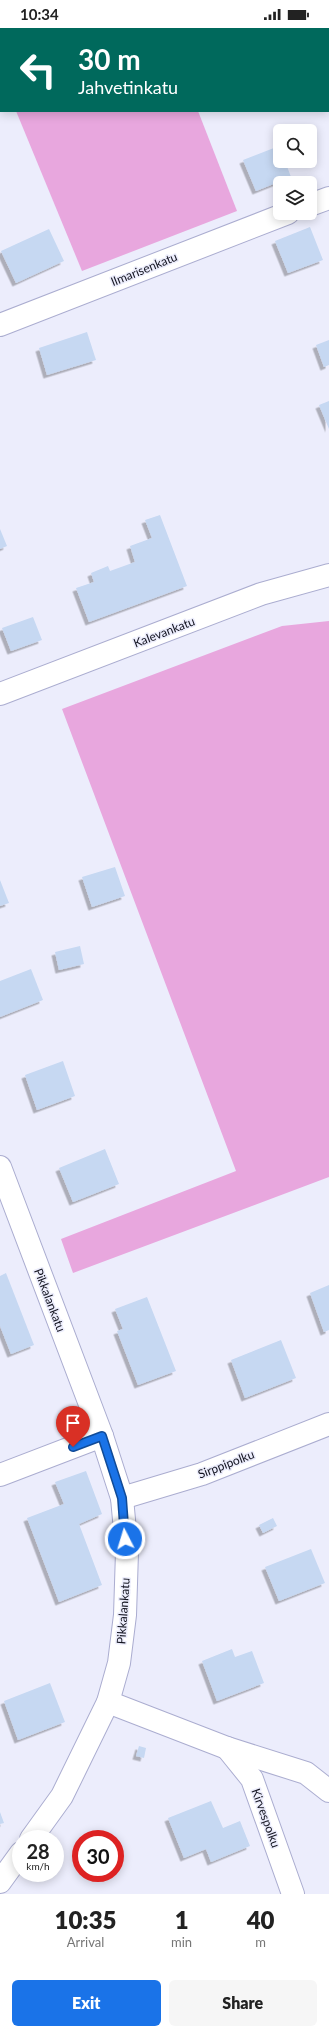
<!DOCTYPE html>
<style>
body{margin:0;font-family:Lato,sans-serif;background:#f6f6f6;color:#222;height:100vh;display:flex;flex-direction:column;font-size:15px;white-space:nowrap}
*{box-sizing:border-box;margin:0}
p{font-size:13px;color:#767676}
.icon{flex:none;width:22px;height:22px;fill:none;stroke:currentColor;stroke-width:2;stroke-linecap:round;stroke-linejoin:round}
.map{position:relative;height:1866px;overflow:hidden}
.side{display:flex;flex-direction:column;background:#fff;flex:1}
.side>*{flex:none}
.hud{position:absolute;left:0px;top:0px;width:329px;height:84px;box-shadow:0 2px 10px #0003;background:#00695c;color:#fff;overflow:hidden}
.tools{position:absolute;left:273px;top:96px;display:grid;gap:8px}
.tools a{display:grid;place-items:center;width:44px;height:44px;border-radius:6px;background:#fff;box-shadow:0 2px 10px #0003;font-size:20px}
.speed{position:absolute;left:12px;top:1802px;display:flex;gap:8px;font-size:20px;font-weight:700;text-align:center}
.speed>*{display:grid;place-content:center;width:52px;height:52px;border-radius:50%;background:#fff;box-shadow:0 2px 10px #0003;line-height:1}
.speed small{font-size:10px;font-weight:400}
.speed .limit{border:6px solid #d22;background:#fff;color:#111}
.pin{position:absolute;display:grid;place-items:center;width:34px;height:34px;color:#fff;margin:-41px -17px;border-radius:50% 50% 50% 0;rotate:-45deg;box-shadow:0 0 4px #0007}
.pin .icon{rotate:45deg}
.me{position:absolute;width:44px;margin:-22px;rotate:355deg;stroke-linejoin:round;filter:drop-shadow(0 0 3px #0008)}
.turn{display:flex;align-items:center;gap:14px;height:84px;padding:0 12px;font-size:18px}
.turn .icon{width:52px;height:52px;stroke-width:2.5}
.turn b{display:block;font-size:28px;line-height:34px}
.eta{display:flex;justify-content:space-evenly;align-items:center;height:68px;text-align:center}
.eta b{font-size:24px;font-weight:800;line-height:28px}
.action{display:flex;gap:8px;margin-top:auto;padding:8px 12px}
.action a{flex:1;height:46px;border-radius:6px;background:#1a73e8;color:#fff;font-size:16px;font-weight:800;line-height:46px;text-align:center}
.action a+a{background:#f6f6f6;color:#222}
.status{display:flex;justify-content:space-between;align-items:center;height:28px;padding:0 20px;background:#fff;direction:ltr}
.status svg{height:11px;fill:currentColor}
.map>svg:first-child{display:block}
.forest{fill:#e8a7de}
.building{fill:#c6d8f2;filter:url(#shadow)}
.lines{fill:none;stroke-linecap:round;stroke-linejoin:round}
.street-casing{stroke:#abadd0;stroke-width:24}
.secondary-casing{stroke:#abadd0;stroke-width:24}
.street{stroke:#fff;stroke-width:22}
.secondary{stroke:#fff;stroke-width:22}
.route-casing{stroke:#114b97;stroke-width:10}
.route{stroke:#1a73e8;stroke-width:7}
.labels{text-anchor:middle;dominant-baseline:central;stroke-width:3;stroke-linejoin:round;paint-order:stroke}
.street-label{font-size:12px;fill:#11121e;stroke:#ecedfc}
</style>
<div class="status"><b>10:34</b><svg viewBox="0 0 49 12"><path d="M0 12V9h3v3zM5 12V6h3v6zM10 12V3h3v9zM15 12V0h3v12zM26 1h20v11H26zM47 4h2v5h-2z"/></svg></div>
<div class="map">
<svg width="329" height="1866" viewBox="0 0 329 1866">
<defs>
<filter id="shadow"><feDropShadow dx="-3.5" dy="3.5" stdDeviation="0" flood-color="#0004"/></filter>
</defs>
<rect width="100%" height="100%" fill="#ecedfc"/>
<g class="forest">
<path d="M0,0H198L1,1L0,78Z"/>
<path d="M16,83H198L237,183L82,243Z"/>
<path d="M329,593V1149L73,1245L61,1211L236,1143L62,681L282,598Z"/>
</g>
<g class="building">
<path d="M279,118L280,133H285L291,149L256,163L243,132Z"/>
<path d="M310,199L323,232L288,245L275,213Z"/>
<path d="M49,201L64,233L16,255L1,223Z"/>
<path d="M87,304L96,332L47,347L39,320Z"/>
<path d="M329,312V337L324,339L316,317Z"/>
<path d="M329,373V401L319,377Z"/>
<path d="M160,487L187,558L89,594L76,560L94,554L91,545L108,538L110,543L135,534L130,518L152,510L145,492Z"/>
<path d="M0,501L7,518L0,521Z"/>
<path d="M33,589L42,612L11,623L2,600Z"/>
<path d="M115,839L125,868L92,879L82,849Z"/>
<path d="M0,852L9,875L0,878Z"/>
<path d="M80,918L84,936L59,942L55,924Z"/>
<path d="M31,941L43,972L0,989V953Z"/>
<path d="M63,1033L75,1068L37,1082L25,1047Z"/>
<path d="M105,1121L119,1156L73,1174L59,1140Z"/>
<path d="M6,1245L34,1317L11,1326L0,1298V1248Z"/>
<path d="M329,1257V1302L324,1304L310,1265Z"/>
<path d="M147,1269L176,1343L138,1357L117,1303L123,1301L115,1281Z"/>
<path d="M281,1312L296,1350L245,1370L231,1332Z"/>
<path d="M86,1443L102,1486L79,1496L102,1557L59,1574L27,1490L64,1476L55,1454Z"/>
<path d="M273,1490L277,1498L263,1505L259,1497Z"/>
<path d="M311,1521L325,1555L279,1573L265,1539Z"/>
<path d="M232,1621L235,1629L252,1623L264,1655L217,1673L202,1633Z"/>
<path d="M50,1655L65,1694L18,1712L4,1673Z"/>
<path d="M139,1718L146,1720L144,1730L136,1728Z"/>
<path d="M211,1773L223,1800L240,1793L250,1818L211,1834L206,1821L184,1830L168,1790Z"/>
<path d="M0,1784L4,1795L0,1796Z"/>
</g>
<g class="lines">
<g class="street-casing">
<g id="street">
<path d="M310,177L329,170"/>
<path d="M0,297L288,185"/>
<path d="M0,1139L102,1408L122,1470L127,1524L125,1587L119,1635L108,1674L62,1768L31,1811"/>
<path d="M0,1447L102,1408"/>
<path d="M122,1470L202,1446L329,1396"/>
<path d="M108,1674L227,1720L306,1745L329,1763"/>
<path d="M227,1720L252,1751L293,1866"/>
<path d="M0,1854L21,1825"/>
</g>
</g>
<g class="secondary-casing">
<path id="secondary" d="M0,666L261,566L329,547"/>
</g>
<use href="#street" class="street"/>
<use href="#secondary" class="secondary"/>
</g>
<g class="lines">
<g class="route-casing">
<path id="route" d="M73,1419L102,1408L122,1470L125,1511"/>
</g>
<use href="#route" class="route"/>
</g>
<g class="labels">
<g class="street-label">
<text transform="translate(144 241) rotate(-22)">Ilmarisenkatu</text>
<text transform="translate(164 604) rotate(-21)">Kalevankatu</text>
<text transform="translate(50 1272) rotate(69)">Pikkalankatu</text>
<text transform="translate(226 1436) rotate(-21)">Sirppipolku</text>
<text transform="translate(123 1583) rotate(-86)">Pikkalankatu</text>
<text transform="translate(266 1790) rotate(70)">Kirvespolku</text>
</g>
</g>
</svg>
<div class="tools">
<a><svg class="icon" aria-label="search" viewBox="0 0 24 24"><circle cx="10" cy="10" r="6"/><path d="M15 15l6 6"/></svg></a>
<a><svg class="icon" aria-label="layers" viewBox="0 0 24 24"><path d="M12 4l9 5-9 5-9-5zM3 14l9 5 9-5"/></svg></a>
</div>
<div class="speed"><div>28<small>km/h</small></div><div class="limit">30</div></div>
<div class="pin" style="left:73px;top:1419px;background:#d93025"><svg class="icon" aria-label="arrive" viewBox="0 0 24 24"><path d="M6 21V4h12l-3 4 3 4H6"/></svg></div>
<svg class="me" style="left:125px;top:1511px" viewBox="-20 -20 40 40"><circle r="17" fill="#1a73e8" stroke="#fff" stroke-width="3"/><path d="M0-11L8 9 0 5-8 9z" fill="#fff"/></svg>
<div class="hud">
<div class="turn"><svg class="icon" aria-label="left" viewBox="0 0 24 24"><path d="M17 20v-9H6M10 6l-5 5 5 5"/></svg><div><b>30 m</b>Jahvetinkatu</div></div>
</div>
</div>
<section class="side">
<div class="eta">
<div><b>10:35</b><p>Arrival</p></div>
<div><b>1</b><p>min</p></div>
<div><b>40</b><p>m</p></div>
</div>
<div class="action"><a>Exit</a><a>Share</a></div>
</section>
